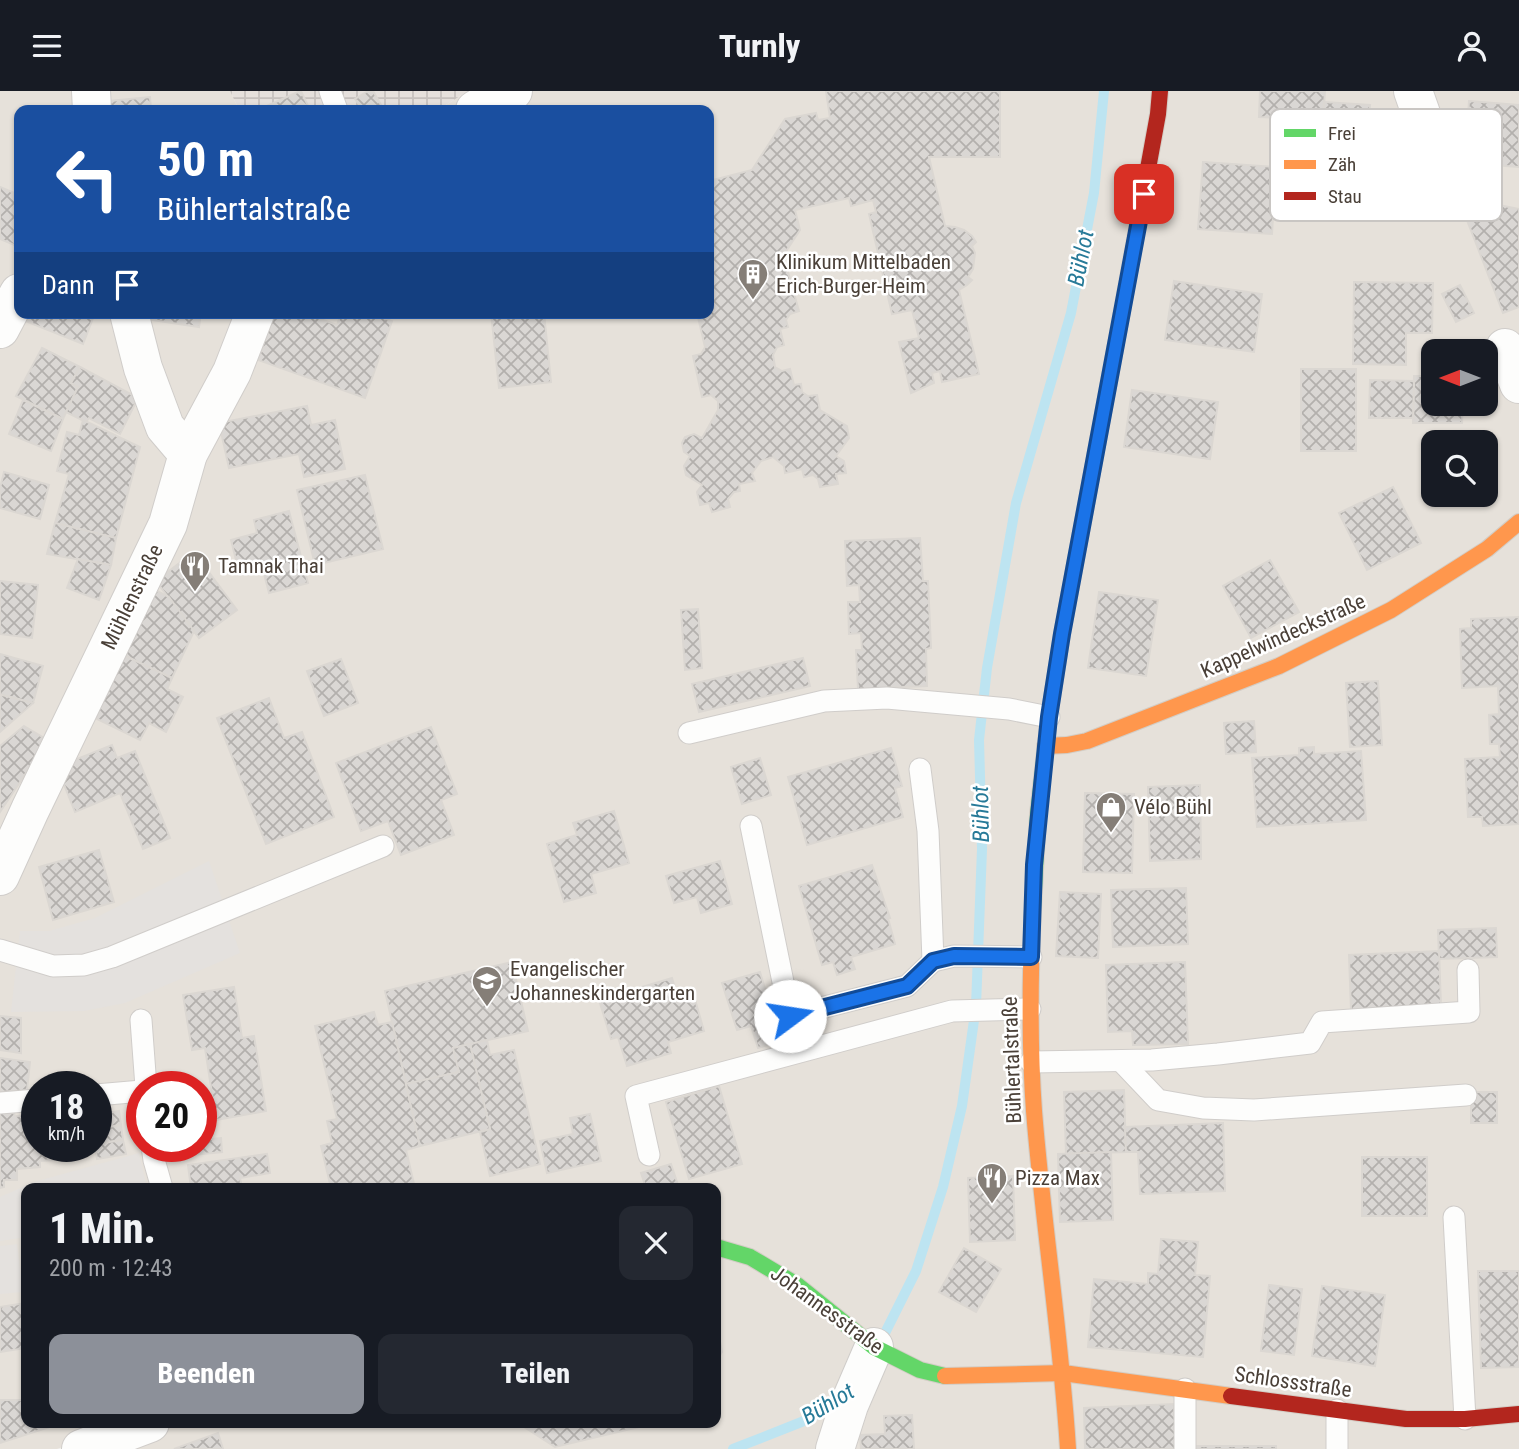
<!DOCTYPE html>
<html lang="de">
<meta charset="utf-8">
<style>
body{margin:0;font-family:"Roboto Condensed",sans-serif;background:#242831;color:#f1f3f6;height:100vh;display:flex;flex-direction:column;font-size:26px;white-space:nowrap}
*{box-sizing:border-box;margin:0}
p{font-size:23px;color:#9ea1a6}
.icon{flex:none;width:38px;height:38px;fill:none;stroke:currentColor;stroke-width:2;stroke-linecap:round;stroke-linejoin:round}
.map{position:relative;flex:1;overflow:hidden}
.sheet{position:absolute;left:21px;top:1092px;width:700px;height:245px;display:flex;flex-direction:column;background:#171b24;border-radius:14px;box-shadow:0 2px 5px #0004}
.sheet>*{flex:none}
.top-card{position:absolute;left:14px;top:14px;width:700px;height:214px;border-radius:14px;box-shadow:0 2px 5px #0004;background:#1a4fa0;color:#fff;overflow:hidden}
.needle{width:46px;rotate:270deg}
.fabs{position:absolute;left:1421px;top:248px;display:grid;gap:14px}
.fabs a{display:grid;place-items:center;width:77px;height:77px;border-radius:14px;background:#171b24;box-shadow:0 2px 5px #0004;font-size:35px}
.speed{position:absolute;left:21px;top:980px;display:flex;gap:14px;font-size:35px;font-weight:700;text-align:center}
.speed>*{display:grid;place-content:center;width:91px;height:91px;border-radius:50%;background:#171b24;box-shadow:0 2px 5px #0004;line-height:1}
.speed small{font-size:18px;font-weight:400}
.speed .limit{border:10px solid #d22;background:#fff;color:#111}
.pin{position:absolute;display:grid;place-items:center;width:60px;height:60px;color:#fff;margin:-30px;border-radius:14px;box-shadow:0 4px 10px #0006}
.me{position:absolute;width:77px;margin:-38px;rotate:76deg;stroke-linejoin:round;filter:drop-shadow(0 0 5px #0008)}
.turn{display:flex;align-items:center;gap:24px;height:147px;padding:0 28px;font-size:32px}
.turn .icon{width:91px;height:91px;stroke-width:2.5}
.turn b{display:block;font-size:49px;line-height:60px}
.then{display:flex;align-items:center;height:66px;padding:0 28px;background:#0003;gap:14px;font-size:26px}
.round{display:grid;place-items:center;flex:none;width:74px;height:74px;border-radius:14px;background:#242831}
.head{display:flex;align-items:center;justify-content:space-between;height:119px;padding:0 28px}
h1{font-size:42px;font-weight:800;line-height:52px}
.cta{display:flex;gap:14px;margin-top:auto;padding:14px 28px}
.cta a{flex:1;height:80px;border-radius:14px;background:#8c9099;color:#fff;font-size:28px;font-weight:800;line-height:80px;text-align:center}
.cta a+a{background:#242831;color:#f1f3f6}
header{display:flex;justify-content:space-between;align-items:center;height:91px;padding:0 28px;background:#171b24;font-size:32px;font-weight:800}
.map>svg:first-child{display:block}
.residential{fill:#e6e1da;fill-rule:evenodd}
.industrial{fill:url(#industrial-grid)}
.parking{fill:#e4e1de}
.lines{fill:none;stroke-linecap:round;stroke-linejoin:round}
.stream{stroke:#bde4f1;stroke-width:10}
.building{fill:url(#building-cross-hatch);stroke:#dbd7d2;stroke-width:2}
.lane-casing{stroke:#d0cdca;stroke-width:23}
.street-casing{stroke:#d0cdca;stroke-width:40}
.fast-casing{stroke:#d3cdc5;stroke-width:18}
.slow-casing{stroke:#d3cdc5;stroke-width:18}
.jam-casing{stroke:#d3cdc5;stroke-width:18}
.lane{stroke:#fdfdfc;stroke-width:21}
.street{stroke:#fdfdfc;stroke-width:38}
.fast{stroke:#63d668;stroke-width:16}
.slow{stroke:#ff974d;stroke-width:16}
.jam{stroke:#b3261e;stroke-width:16}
.route-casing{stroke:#114b97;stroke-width:18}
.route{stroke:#1a73e8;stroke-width:12}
.labels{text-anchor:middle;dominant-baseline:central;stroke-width:5;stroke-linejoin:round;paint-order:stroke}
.poi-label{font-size:21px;fill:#4a4038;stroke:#fff;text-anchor:start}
.street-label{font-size:21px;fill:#4a4038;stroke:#fff}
.water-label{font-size:23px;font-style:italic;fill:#277a98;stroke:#fff}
.key{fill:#fff;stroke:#c9c6c3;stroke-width:2}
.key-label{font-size:19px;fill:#4a4038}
</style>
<header><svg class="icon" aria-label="menu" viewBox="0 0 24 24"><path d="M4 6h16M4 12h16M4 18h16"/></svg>Turnly<svg class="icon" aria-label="person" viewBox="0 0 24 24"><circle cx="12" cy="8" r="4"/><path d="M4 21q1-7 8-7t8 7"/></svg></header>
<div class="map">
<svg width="1519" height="1358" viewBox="0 0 1519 1358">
<defs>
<pattern id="industrial-grid" width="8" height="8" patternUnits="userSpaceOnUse" patternTransform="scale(1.75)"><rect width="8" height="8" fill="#e5e0dc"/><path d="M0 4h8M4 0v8" fill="none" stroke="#c6c1be"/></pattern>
<pattern id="building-cross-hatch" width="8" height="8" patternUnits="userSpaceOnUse" patternTransform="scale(1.75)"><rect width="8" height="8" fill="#dad7d4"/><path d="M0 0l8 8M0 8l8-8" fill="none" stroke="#b3b0ad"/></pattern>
</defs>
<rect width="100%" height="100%" fill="#f2f0ed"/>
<path class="residential" d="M0,0H230L239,19H19V222H709V19H438L468,0H1519V1358H117L111,1339L57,1358H0ZM1433,261H1486V313H1433ZM1433,352H1486V404H1433ZM37,996H96V1055H37ZM142,996H201V1055H142ZM26,1097H716V1332H26Z"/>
<path class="industrial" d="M230,0H468L438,19H239Z"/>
<g class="parking">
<path d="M209,770L240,862L125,912L84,920L11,921L20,840H49L95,827Z"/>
<path d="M139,1062L147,1097H26V1146L0,1150V1106L34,1091Z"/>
<path d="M17,1153L23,1201L0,1203V1155Z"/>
</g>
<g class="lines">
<g class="stream">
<path d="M880,1252L916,1180L943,1096L962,1015L976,915L982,758L979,649L987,577L1016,412L1071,222L1094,102L1104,0"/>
<path d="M733,1358L809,1328L840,1309"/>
</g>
</g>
<g class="building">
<path d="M301,0L310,19H258L300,0Z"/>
<path d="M368,0H373L384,19H363L355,8Z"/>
<path d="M826,0H1000V66H929L945,135L955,136L964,139L972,145L976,151L972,155L975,162L973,178L968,186L972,189L967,194L959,199L979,283L942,291L940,280L932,282L934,292L911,302L899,251L919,247L912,219L892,223L869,123L876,121L873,109L851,115L849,107L795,119L800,139L779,171L786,174L799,220L790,223L786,229L788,236L780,238L784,254L777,256L773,264L775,276L782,280L790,278L794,294L801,293L802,301L808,305L817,304L820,319L847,335L849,347L836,365L844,370L846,382L836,383L838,393L820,396L818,388L813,384L804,386L802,378L785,382L784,375L773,366L761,370L752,382L755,390L739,393L740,400L734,401L728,408L730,416L712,421L709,412L700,414L697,401L702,394L686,384L684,375L690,365L684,361L682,352L685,346L694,343L702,347L718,319V310L711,304L702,306L693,265L701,263L705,256L697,222H709V90L752,79L785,28L816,22L818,29L830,27Z"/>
<path d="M1260,0H1325L1323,29L1259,26Z"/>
<path d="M150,6L151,19H110L109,10Z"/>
<path d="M1469,10L1519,14V76L1465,72Z"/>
<path d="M1324,11L1370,14L1367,51L1322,49Z"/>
<path d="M1203,71L1276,76L1272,143L1198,138Z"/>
<path d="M0,96L19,104V156L0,148Z"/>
<path d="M1494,113L1519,118V216L1503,222L1465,124Z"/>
<path d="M1174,190L1262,203L1254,261L1165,249Z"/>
<path d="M1354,191L1433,192L1432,242H1406V274L1353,273Z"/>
<path d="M1460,194L1474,222L1456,231L1442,203Z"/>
<path d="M22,222H95L83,253L20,228Z"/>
<path d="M133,222H201L199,236L132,226Z"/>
<path d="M274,222H304L337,234L341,222H369L392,230L365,307L258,269Z"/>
<path d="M491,222H544L551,291L499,297Z"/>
<path d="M42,257L80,276L71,292L78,296L63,328L16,305Z"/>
<path d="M80,276L138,307L120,343L89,327L86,331L66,321L78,296L71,292Z"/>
<rect x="1301" y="278" width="55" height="82"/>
<path d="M1414,285H1433V313H1463L1462,332H1413Z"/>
<path d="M1370,289L1414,290L1413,327H1369Z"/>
<path d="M1132,299L1218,311L1210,368L1124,356Z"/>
<path d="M23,309L63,328L51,360L9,343Z"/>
<path d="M307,315L311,334L335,329L345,378L304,386L299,363L229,377L219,332Z"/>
<path d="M83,329L140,356L116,447L55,432L69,383L57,380L67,341L79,344Z"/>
<path d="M4,381L49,394L40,428L0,417V397Z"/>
<path d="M365,384L383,458L315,474L297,399Z"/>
<path d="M1393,396L1421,452L1367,479L1339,422Z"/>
<path d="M289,420L308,492L269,502L262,475L239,481L231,449L257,442L254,429Z"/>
<path d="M55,432L116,447L111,474L47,463Z"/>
<path d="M920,447L923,490H928L931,557L926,558L927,595L858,598L856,559H862L861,542L849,543L848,511H860L859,494L847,495L845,450Z"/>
<path d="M194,461L237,519L199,547L156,490Z"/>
<path d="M78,468L111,474L99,509L67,497Z"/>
<path d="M1270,469L1299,521L1251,547L1223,495Z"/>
<path d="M0,490L38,494L32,547L0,543Z"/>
<path d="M151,497L169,506L194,540L172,587L121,563Z"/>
<path d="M1099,501L1158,509L1146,585L1088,577Z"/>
<path d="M698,518L702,577L685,579L681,519Z"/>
<path d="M1519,526V733L1483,735L1482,726H1468L1465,668L1500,666L1499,653H1490L1489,624L1499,623L1498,595L1462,597L1460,538L1471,537V528Z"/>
<path d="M0,563L43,575L33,612L0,603Z"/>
<path d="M121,563L172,587L167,598L183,606L166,641L149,632L140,649L91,625Z"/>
<path d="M803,567L810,595L699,621L692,593Z"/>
<path d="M341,568L358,612L324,625L307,580Z"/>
<path d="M1378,590L1382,654L1350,656L1346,592Z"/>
<path d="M2,604L33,612L0,641V606Z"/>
<path d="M269,607L284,647L302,641L334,726L266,753L217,627Z"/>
<path d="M1254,630L1256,661L1226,663L1224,632Z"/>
<path d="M24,635L44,647L30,676L0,721V655Z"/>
<path d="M431,636L457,703L441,709L454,744L401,764L388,730L361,740L336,672Z"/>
<path d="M112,654L117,667L135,660L170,747L143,758L120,702L75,721L57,676Z"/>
<path d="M1314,656V663L1361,660L1366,729L1257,736L1252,667L1299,664V657Z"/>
<path d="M891,657L902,695L895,697L903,726L807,754L788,686Z"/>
<path d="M760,667L771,704L742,713L731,676Z"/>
<path d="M1200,694L1201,768L1150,770L1148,696Z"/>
<path d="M1085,702L1134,703L1132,782L1083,781Z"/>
<path d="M614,720L629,772L591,783L596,802L564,811L547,753L577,744L573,732Z"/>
<path d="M99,759L114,811L53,829L39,776Z"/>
<path d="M720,770L732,813L701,822L697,806L674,812L666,785Z"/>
<path d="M872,774L890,827H888L895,853L851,866L855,878L837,884L833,871L822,874L799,795Z"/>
<path d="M1186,797L1188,853L1113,856L1111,799Z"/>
<path d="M1060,801L1101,803L1098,867L1056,865Z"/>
<path d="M1496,837L1497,866L1439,868L1438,839Z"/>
<path d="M1439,860L1441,915L1351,919L1349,864Z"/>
<path d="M512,871L528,940L453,957L459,981L406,993L385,900Z"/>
<path d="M1185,871L1188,953L1133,954L1132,940L1108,941L1106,874Z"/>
<path d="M760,881L781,950L758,957L751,935L737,939L722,892Z"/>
<path d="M672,887L679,910L694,905L704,940L668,951L671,962L627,975L618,946L611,948L599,909Z"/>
<path d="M234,896L242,947L254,945L266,1020L216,1029L205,957L192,959L183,904Z"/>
<path d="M374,921L378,934L392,931L420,1055L406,1059L415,1097H331L321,1055L332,1052L327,1030L337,1028L315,935Z"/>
<path d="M0,925L21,927V962L0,959Z"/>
<path d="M487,949L490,964L514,959L540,1073L490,1085L480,1041L490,1038L470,953Z"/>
<path d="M470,953L490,1038L420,1055L406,993L459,981L453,957Z"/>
<path d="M0,967L30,971L27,999L0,1001Z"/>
<path d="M719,995L742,1073L689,1088L666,1011Z"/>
<path d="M1124,999L1126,1061L1066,1063L1064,1001Z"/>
<rect x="1471" y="1001" width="26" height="31"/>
<path d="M119,1020L121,1034L96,1038V1024Z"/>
<path d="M0,1022H14L15,1025L37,1024V1055H77V1057L65,1058L66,1064L54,1065V1069L40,1070V1076L17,1078V1089H4V1096L0,1097Z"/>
<path d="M590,1023L601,1070L547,1082L540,1050L573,1043L570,1027Z"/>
<path d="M1223,1032L1225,1100L1140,1103L1138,1061H1126L1125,1036Z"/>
<path d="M121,1034L123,1049L96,1053V1038Z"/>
<path d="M221,1047L222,1061L193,1064L192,1055H201V1049Z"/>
<path d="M123,1049L126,1063L97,1068L95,1055L96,1053Z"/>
<path d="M1111,1061L1113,1129L1060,1131L1058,1063Z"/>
<path d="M267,1063L270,1082L240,1087L242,1097H191L188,1074Z"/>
<rect x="1362" y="1066" width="65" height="59"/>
<path d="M671,1073L679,1097H646L641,1082Z"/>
<path d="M1013,1085L1015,1149L970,1151L968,1087Z"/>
<path d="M1161,1148L1198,1151L1195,1184L1210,1185L1203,1266L1088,1256L1094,1188L1148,1193V1182L1158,1183Z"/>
<path d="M964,1157L1001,1178L976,1221L939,1201Z"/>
<path d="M1478,1180H1519V1276L1481,1277Z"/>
<path d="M1269,1194L1302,1198L1294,1264L1261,1260Z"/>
<path d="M1322,1195L1385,1204L1375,1275L1312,1265Z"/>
<path d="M26,1212V1257L0,1261V1216Z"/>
<path d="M716,1230L722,1261L716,1270Z"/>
<path d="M26,1307V1332H62L0,1352V1309H21Z"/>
<path d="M1174,1313L1176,1358H1085L1084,1317Z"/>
<path d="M912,1324L914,1358H861L860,1344L885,1343L884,1325Z"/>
<path d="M518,1332H656L555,1356Z"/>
<path d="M218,1342L223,1358H174Z"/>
<rect x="1194" y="1355" width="82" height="3"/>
</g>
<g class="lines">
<g class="lane-casing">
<g id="lane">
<path d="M330,0L337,19"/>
<path d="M689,642L824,610L887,607L1009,618L1049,626"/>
<path d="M920,678L928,740L933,870"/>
<path d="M751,735L790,925L907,895L933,870L954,865L1031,866"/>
<path d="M0,859L53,875L84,874L112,866L383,755"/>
<path d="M141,929L146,996"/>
<path d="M1121,970L1158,1009L1203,1017L1254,1019L1466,1004"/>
<path d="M1031,971L1152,969L1218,963L1310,952L1322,931L1469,921L1468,879"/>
<path d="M96,1004L142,1000"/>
<path d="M0,1012L37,1009"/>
<path d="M152,1055L154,1069L162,1097"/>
<path d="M649,1064L636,1005L952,920L1030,918"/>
<path d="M1454,1126L1465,1328"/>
<path d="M1337,1319V1358"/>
<path d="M1185,1358V1298"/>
</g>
</g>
<g class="street-casing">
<g id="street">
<path d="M91,0L92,19"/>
<path d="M1413,0L1446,94"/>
<path d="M475,19L488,11L513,0"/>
<path d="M129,222L143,277L165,336L188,363"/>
<path d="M0,238L19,202"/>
<path d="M1505,257L1519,293"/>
<path d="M0,785L30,719L168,433L188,363L232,281L255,222"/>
<path d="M81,1358L150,1332"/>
<path d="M835,1358L849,1314L874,1256"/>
</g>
</g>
<g class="fast-casing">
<g id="fast">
<path d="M1033,818L1038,723L1049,626L1062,543L1115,258"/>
<path d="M716,1156L750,1166L797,1194L874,1256L920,1279L945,1285"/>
</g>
</g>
<g class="slow-casing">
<g id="slow">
<path d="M1045,655L1067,654L1087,650L1279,575L1391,519L1487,458L1519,431"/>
<path d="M1033,818C1030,886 1029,952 1034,1020C1043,1133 1061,1245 1068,1358"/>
<path d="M945,1285L1063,1282L1231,1305"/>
</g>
</g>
<g class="jam-casing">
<g id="jam">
<path d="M1115,258L1158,23L1160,0"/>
<path d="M1231,1305L1406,1328H1465L1519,1323"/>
</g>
</g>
<use href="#lane" class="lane"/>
<use href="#street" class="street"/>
<use href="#fast" class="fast"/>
<use href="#slow" class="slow"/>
<use href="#jam" class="jam"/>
</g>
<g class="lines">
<g class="route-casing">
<path id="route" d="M790,925L907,895L933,870L954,865L1031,866L1034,774L1049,626L1062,543L1144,103"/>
</g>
<use href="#route" class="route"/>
</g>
<defs>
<g id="building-pin" transform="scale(1.575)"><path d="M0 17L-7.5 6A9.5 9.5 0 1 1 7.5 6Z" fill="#857e77" stroke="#fff"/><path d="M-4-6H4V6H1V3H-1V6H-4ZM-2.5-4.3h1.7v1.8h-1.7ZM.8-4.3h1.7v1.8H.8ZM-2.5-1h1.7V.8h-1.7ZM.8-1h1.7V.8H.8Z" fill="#fff"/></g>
<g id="restaurant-pin" transform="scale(1.575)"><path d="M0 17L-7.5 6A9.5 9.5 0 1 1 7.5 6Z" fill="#857e77" stroke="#fff"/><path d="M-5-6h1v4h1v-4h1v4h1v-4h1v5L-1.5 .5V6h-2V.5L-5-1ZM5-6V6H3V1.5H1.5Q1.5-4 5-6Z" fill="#fff"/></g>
<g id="shop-pin" transform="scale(1.575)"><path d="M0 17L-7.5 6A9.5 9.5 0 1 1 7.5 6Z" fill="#857e77" stroke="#fff"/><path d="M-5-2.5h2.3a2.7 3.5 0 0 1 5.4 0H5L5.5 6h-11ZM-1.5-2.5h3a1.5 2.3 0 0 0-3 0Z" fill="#fff"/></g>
<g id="school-pin" transform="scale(1.575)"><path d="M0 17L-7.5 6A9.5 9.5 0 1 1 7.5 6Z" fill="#857e77" stroke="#fff"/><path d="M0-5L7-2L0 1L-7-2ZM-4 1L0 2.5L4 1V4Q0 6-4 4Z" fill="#fff"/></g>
</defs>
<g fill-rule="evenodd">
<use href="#building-pin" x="753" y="183"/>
<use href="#restaurant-pin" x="195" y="475"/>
<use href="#shop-pin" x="1111" y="716"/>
<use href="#school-pin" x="487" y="890"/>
<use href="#restaurant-pin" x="992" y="1087"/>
</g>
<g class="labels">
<g class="poi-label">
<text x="776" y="171">Klinikum Mittelbaden<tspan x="776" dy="24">Erich-Burger-Heim</tspan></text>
<text x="218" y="475">Tamnak Thai</text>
<text x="1134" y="716">Vélo Bühl</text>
<text x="510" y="878">Evangelischer<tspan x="510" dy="24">Johanneskindergarten</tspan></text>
<text x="1015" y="1087">Pizza Max</text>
</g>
<g class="street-label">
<text transform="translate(132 506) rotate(-64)">Mühlenstraße</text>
<text transform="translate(1283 545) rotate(-24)">Kappelwindeckstraße</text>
<text transform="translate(1012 969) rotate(-92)">Bühlertalstraße</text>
<text transform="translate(827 1219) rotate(36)">Johannesstraße</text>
<text transform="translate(1293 1291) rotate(8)">Schlossstraße</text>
</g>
<g class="water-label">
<text transform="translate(1081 167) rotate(-79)">Bühlot</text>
<text transform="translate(981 723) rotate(-91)">Bühlot</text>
<text transform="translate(828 1313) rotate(-31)">Bühlot</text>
</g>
</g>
<rect x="1270" y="18" width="232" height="112" rx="10" class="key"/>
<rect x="1284" y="38" width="32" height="8" fill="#63d668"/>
<rect x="1284" y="69" width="32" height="9" fill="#ff974d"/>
<rect x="1284" y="101" width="32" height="8" fill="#b3261e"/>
<g class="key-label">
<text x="1328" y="49">Frei</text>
<text x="1328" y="80">Zäh</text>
<text x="1328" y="112">Stau</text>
</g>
</svg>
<div class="fabs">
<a><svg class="needle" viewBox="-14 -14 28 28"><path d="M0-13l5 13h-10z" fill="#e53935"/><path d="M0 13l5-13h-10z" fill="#9ea1a6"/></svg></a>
<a><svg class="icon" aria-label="search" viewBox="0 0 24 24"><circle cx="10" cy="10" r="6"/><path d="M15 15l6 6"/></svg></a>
</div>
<div class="speed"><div>18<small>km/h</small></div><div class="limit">20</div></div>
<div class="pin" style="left:1144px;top:103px;background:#d93025"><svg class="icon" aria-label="arrive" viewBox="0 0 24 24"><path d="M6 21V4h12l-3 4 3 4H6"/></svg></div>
<svg class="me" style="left:790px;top:925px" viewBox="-20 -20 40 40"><circle r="19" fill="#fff"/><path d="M0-13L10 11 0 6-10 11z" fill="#1a73e8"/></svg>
<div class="top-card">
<div class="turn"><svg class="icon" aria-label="left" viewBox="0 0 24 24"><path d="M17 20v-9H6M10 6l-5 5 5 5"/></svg><div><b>50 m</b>Bühlertalstraße</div></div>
<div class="then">Dann<svg class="icon" aria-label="arrive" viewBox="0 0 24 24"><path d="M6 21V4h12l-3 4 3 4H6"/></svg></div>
</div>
<section class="sheet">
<div class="head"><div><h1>1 Min.</h1><p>200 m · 12:43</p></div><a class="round"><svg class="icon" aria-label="close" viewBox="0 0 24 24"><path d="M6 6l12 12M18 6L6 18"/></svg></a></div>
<div class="cta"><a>Beenden</a><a>Teilen</a></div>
</section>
</div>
